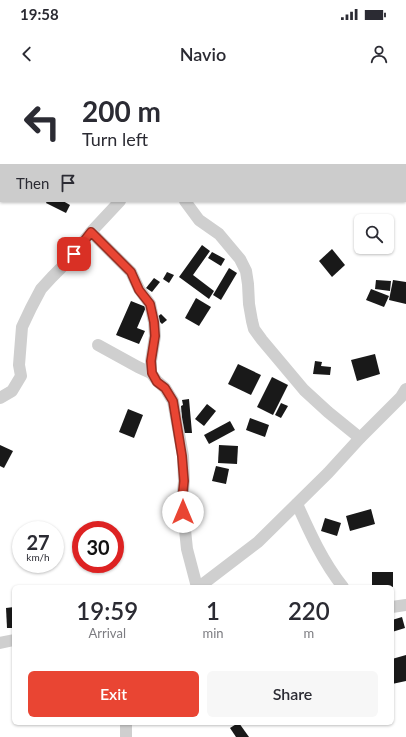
<!DOCTYPE html>
<style>
body{margin:0;font-family:Lato,sans-serif;background:#f7f7f7;color:#2b2b33;height:100vh;display:flex;flex-direction:column;font-size:15px;white-space:nowrap}
*{box-sizing:border-box;margin:0}
p{font-size:13px;color:#7c7c81}
.icon{flex:none;width:22px;height:22px;fill:none;stroke:currentColor;stroke-width:2;stroke-linecap:round;stroke-linejoin:round}
.map{position:relative;flex:1;overflow:hidden}
.sheet{position:absolute;left:12px;top:505px;width:382px;height:140px;display:flex;flex-direction:column;background:#fff;border-radius:6px;box-shadow:0 1px 3px #0004}
.sheet>*{flex:none}
.hud{position:absolute;left:0px;top:0px;width:406px;height:122px;box-shadow:0 1px 3px #0004;background:#fff;color:#2b2b33;overflow:hidden}
.buttons{position:absolute;left:354px;top:134px;display:grid;gap:8px}
.buttons a{display:grid;place-items:center;width:40px;height:40px;border-radius:6px;background:#fff;box-shadow:0 1px 3px #0004;font-size:20px}
.speed{position:absolute;left:12px;top:441px;display:flex;gap:8px;font-size:20px;font-weight:700;text-align:center}
.speed>*{display:grid;place-content:center;width:52px;height:52px;border-radius:50%;background:#fff;box-shadow:0 1px 3px #0004;line-height:1}
.speed small{font-size:10px;font-weight:400}
.speed .limit{border:6px solid #d22;background:#fff;color:#111}
.pin{position:absolute;display:grid;place-items:center;width:34px;height:34px;color:#fff;margin:-17px;border-radius:8px;box-shadow:0 2px 6px #0006}
.me{position:absolute;width:44px;margin:-22px;rotate:0deg;stroke-linejoin:round;filter:drop-shadow(0 0 3px #0008)}
.turn{display:flex;align-items:center;gap:14px;height:84px;padding:0 16px;font-size:18px}
.turn .icon{width:52px;height:52px;stroke-width:2.5}
.turn b{display:block;font-size:28px;line-height:34px}
.then{display:flex;align-items:center;height:38px;padding:0 16px;background:#0003;gap:8px;font-size:15px}
.eta{display:flex;justify-content:space-evenly;align-items:center;height:68px;text-align:center}
.eta b{font-size:24px;font-weight:600;line-height:28px}
.cta{display:flex;gap:8px;margin-top:auto;padding:8px 16px}
.cta a{flex:1;height:46px;border-radius:6px;background:#e94533;color:#fff;font-size:16px;font-weight:600;line-height:46px;text-align:center}
.cta a+a{background:#f7f7f7;color:#2b2b33}
.status{display:flex;justify-content:space-between;align-items:center;height:28px;padding:0 20px;background:#fff;direction:ltr}
.status svg{height:11px;fill:currentColor}
header{display:flex;justify-content:space-between;align-items:center;height:52px;padding:0 16px;background:#fff;font-size:18px;font-weight:600}
.map>svg:first-child{display:block}
.building{fill:#191919}
.lines{fill:none;stroke-linecap:round;stroke-linejoin:round}
.minor{stroke:#cfcfcf;stroke-width:12}
.route-casing{stroke:#972d21;stroke-width:10}
.route{stroke:#e94533;stroke-width:7}
</style>
<div class="status"><b>19:58</b><svg viewBox="0 0 49 12"><path d="M0 12V9h3v3zM5 12V6h3v6zM10 12V3h3v9zM15 12V0h3v12zM26 1h20v11H26zM47 4h2v5h-2z"/></svg></div>
<header><svg class="icon" aria-label="back" viewBox="0 0 24 24"><path d="M15 5l-7 7 7 7"/></svg>Navio<svg class="icon" aria-label="person" viewBox="0 0 24 24"><circle cx="12" cy="8" r="4"/><path d="M4 21q1-7 8-7t8 7"/></svg></header>
<div class="map">
<svg width="406" height="657" viewBox="0 0 406 657">
<rect width="100%" height="100%" fill="#fff"/>
<g class="building">
<path d="M47,121H63L70,125L66,133L46,123Z"/>
<path d="M202,165L210,171L193,195L214,211L209,219L179,197Z"/>
<path d="M332,169L345,185L332,197L319,181Z"/>
<path d="M212,172L225,179L221,186L208,178Z"/>
<path d="M229,188L237,193L221,220L213,215Z"/>
<path d="M167,192L174,195L169,203L163,199Z"/>
<path d="M154,198L160,202L152,212L146,208Z"/>
<path d="M376,200L391,201L390,211L375,209Z"/>
<path d="M393,200L406,202V224L389,220Z"/>
<path d="M371,209L389,216L384,227L366,220Z"/>
<path d="M196,218L211,227L199,246L185,238Z"/>
<path d="M131,221L146,227L137,248L145,251L139,264L116,255Z"/>
<path d="M161,234L167,240L162,244L156,238Z"/>
<path d="M375,274L380,294L357,301L351,280Z"/>
<path d="M315,281L322,282L321,286L331,287L330,295L313,294Z"/>
<path d="M238,284L261,295L251,315L228,304Z"/>
<path d="M272,297L288,305L273,335L257,327Z"/>
<path d="M189,319L192,353H183L181,326L183,325L182,320Z"/>
<path d="M281,323L288,326L281,338L275,335Z"/>
<path d="M207,324L216,331L204,346L195,339Z"/>
<path d="M128,329L143,335L134,358L119,352Z"/>
<path d="M250,338L269,345L265,357L246,350Z"/>
<path d="M230,341L235,350L209,364L204,355Z"/>
<path d="M0,365L13,371L4,388L0,386Z"/>
<path d="M219,365L238,366L237,384L218,383Z"/>
<path d="M216,386L229,389L226,404L212,401Z"/>
<path d="M371,429L375,444L350,451L346,436Z"/>
<path d="M325,438L341,443L337,456L321,451Z"/>
<rect x="372" y="492" width="21" height="15"/>
<path d="M14,527V548H7L6,528Z"/>
<path d="M402,537L405,548L392,552V540Z"/>
<path d="M406,575V601L392,604V579Z"/>
<path d="M238,643H239L249,657H236L230,648Z"/>
</g>
<g class="lines">
<g class="minor">
<path d="M111,0L112,1"/>
<path d="M185,121L199,140L219,154L240,179L246,191L248,204L249,224L252,241L254,249L262,260L304,310L328,332L360,358"/>
<path d="M91,152L131,192L139,209L150,224L154,242L155,256L151,281V293L157,301L165,308L173,321L183,376L184,401L182,421L187,469L197,507"/>
<path d="M98,265L138,287L151,293"/>
<path d="M0,318L12,311L21,296L19,285L22,247L31,228L41,209L52,197L67,182L91,152L120,121"/>
<path d="M297,424C310,453 323,482 343,507"/>
<path d="M199,507L258,462L328,393L360,358L401,317L406,309"/>
<path d="M392,527L406,525"/>
<path d="M0,563L14,560"/>
<path d="M126,643V657"/>
</g>
</g>
<g class="lines">
<g class="route-casing">
<path id="route" d="M74,174L91,152L131,192L139,210L150,224L154,242L155,256L151,281L152,293L157,302L165,308L173,321L182,376L184,401L182,421L183,432"/>
</g>
<use href="#route" class="route"/>
</g>
</svg>
<div class="buttons">
<a><svg class="icon" aria-label="search" viewBox="0 0 24 24"><circle cx="10" cy="10" r="6"/><path d="M15 15l6 6"/></svg></a>
</div>
<div class="speed"><div>27<small>km/h</small></div><div class="limit">30</div></div>
<div class="pin" style="left:74px;top:174px;background:#d93025"><svg class="icon" aria-label="arrive" viewBox="0 0 24 24"><path d="M6 21V4h12l-3 4 3 4H6"/></svg></div>
<svg class="me" style="left:183px;top:432px" viewBox="-20 -20 40 40"><circle r="19" fill="#fff"/><path d="M0-13L10 11 0 6-10 11z" fill="#e94533"/></svg>
<div class="hud">
<div class="turn"><svg class="icon" aria-label="left" viewBox="0 0 24 24"><path d="M17 20v-9H6M10 6l-5 5 5 5"/></svg><div><b>200 m</b>Turn left</div></div>
<div class="then">Then<svg class="icon" aria-label="arrive" viewBox="0 0 24 24"><path d="M6 21V4h12l-3 4 3 4H6"/></svg></div>
</div>
<section class="sheet">
<div class="eta">
<div><b>19:59</b><p>Arrival</p></div>
<div><b>1</b><p>min</p></div>
<div><b>220</b><p>m</p></div>
</div>
<div class="cta"><a>Exit</a><a>Share</a></div>
</section>
</div>
